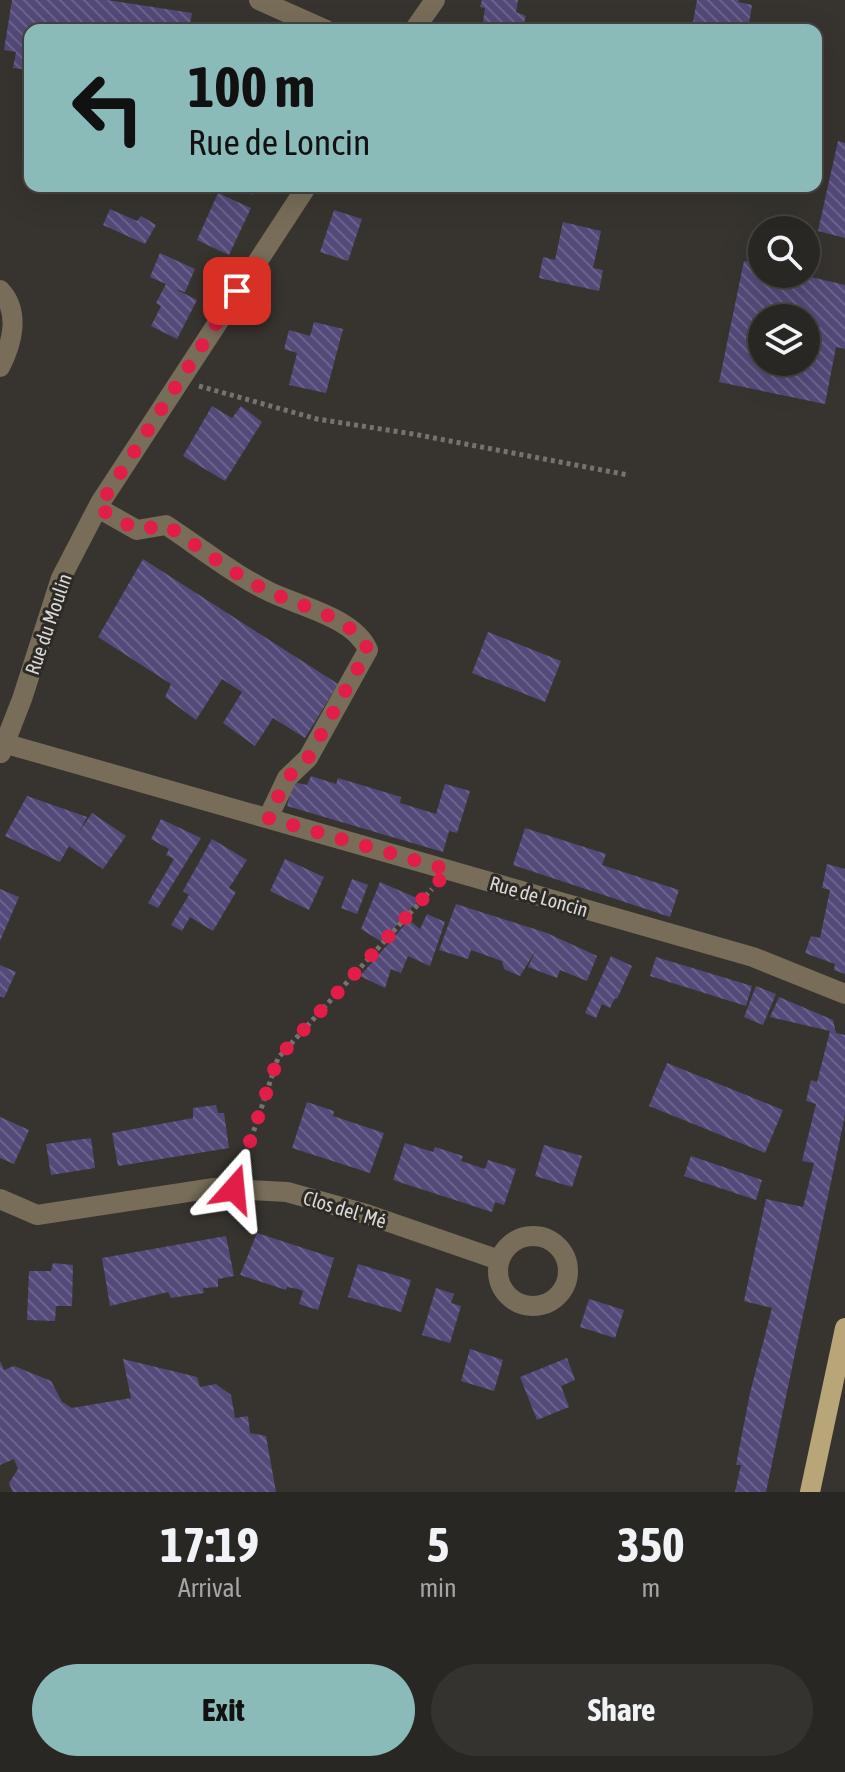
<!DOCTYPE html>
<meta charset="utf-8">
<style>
body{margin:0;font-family:"Asap Condensed",sans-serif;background:#353330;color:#f1f3f6;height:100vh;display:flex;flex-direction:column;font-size:30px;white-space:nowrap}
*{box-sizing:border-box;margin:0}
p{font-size:26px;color:#a5a5a6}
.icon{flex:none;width:44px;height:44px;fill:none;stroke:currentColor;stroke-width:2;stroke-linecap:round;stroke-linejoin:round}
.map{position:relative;height:1492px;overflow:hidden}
.drawer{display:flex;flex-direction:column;background:#292723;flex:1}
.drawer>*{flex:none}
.hud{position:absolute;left:24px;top:24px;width:798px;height:168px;border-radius:16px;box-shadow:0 8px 32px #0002,0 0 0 2px #454441;background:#8bbbb9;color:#111;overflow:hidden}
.tools{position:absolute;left:748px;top:216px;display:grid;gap:16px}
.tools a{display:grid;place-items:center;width:72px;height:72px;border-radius:50%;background:#292723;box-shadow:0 8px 32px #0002,0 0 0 2px #454441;font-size:40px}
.pin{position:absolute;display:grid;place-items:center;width:68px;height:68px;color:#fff;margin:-34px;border-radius:16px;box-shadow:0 4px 12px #0006}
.me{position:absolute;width:88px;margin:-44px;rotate:18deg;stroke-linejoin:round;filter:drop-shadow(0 0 6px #0008)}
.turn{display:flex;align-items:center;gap:28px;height:168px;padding:0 32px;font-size:36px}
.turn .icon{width:104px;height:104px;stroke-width:2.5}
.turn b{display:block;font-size:56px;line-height:68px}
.eta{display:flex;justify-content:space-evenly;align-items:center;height:136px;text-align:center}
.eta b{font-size:48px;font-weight:700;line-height:56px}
.primary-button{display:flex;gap:16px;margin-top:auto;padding:16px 32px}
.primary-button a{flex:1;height:92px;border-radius:48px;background:#8bbbb9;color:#111;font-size:32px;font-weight:700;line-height:92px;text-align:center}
.primary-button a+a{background:#353330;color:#f1f3f6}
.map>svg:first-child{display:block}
.building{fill:url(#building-back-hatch);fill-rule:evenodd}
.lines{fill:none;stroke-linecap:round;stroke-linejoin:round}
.path{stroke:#76736f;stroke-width:5;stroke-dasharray:4 4;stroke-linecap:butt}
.minor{stroke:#776d58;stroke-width:20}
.major{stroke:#b8a578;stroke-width:20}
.route{stroke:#e11d48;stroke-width:14;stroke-dasharray:0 25.2}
.labels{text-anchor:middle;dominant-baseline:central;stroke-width:6;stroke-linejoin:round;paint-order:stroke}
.street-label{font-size:20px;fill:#dad8d5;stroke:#2d2a25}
</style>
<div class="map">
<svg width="845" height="1492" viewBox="0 0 845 1492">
<defs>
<pattern id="building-back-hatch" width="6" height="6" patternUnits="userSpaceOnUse" patternTransform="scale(2)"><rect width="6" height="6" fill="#534a79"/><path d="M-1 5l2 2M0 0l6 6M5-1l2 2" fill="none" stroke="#6b638b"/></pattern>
</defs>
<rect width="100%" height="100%" fill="#37342f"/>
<g class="building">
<path d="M12,0H107L192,13L189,30H30V70L13,68L16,52L4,50Z"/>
<path d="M482,0H518L516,12L526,16L522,29L483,22L485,8L480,7Z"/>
<path d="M697,0H739L738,2L752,5L748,29L735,27L731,30L693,22Z"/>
<path d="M838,141L845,143V238L818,231Z"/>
<path d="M234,186H257L253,195Z"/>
<path d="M218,193L251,208L229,255L197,240Z"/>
<path d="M110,209L137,221L141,216L156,225L145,244L103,225Z"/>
<path d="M334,210L362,219L348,261L320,252Z"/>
<path d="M563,222L601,231L593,268L603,270L599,291L539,278L543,257L555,260Z"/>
<path d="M160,253L195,269L185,292L175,289L197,300L177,339L151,326L161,306L156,303L166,284L150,277Z"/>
<path d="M744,261L762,265V274H798L845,285V349L836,347L825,404L719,382ZM762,318H806V362H762Z"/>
<path d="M314,322L343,329L326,393L289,385L297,353L284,349L289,330L310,336Z"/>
<path d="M212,406L232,418L241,406L262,422L225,481L183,456Z"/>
<path d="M143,559L338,684L305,738L273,718L255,746L223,723L242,692L222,679L196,720L165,697L171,684L98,637Z"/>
<path d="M488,632L561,661L545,702L472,673Z"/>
<path d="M311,776L336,784L338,778L401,797L400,803L436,814L445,784L470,791L457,833L449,831L443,852L287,806L293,782L307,785Z"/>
<path d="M27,796L87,817L79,832L92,813L126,836L103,869L69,846L60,862L5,836Z"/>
<path d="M161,819L201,838L158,908L148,903L174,859L166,855L169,849L151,839Z"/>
<path d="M525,828L606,854L602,865L679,890L670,917L513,865Z"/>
<path d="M212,839L247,860L229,888L236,892L213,931L190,917L182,931L171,925L189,895L183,891Z"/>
<path d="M285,859L324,877L309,910L270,891Z"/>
<path d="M827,864L845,869V974L834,970L835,964L805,953L811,936L820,938L830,890L822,888Z"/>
<path d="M352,879L368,885L357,914L341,908Z"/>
<path d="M380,882L419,899L382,942L361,929Z"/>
<path d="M0,889L19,897L0,941Z"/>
<path d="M456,904L547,933L597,956L587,981L560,970L557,978L528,967L536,950L520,976L504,969L502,961L471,950L468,959L439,950Z"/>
<path d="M427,914L445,922L430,966L408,956L401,973L391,969L385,988L360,976L409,920L420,929Z"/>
<path d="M611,956L632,966L617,999L615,998L610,1008L602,1004L596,1018L585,1013Z"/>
<path d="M656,957L752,986L746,1006L650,976Z"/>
<path d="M0,965L16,972L4,998L0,996Z"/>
<path d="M756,986L776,994L763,1025L744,1017Z"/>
<path d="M779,997L833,1020L836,1033L845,1035V1115L766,1492H735L741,1465H736L750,1393L772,1308L744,1301L766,1199L803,1207L814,1163L802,1161L816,1104L806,1101L811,1080L817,1082L830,1031L770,1017Z"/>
<path d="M667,1063L783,1110L765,1153L649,1106Z"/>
<path d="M307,1102L334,1111L333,1116L384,1133L370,1173L292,1148Z"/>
<path d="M216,1105L218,1113H224L229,1148L118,1166L112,1133L193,1118V1108Z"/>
<path d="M0,1117L29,1130L14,1164L0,1158Z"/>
<path d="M91,1138L95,1168L51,1175L46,1144Z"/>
<path d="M405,1143L433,1152L435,1147L463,1156L461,1161L485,1169L488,1160L516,1169L504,1205L495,1202L492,1212L393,1180Z"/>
<path d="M544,1145L582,1156L572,1187L535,1176Z"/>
<path d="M691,1156L762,1180L756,1200L684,1176Z"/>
<path d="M257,1233L334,1258L318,1310L299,1304L303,1291L298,1289L287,1287L286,1290L240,1275Z"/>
<path d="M226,1236L234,1276L218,1279V1287L203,1288L204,1293L171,1298L168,1292L110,1306L102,1258Z"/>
<path d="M53,1263L73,1265L72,1306H56L55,1321L27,1320L29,1271H51Z"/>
<path d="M358,1264L411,1280L401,1312L348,1297Z"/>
<path d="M436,1288L454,1294L451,1303L461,1306L450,1343L422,1335Z"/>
<path d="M589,1299L624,1310L615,1338L580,1327Z"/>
<path d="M470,1349L503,1360L494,1391L461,1381Z"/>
<path d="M567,1358L575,1380L561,1386L569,1407L537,1420L520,1377Z"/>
<path d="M123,1359L197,1377L200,1387L216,1384L231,1395L235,1418L248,1416L250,1433L266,1436L276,1492H13L9,1483L18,1469L14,1459L0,1465V1361L4,1370L14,1366L51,1381L62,1402L72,1408L131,1398Z"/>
</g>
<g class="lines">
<g class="path">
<path d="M199,386L317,419L413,434L628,475"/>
<path d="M241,1169L278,1058L432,889"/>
</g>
<g class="minor">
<path d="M259,0L326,30"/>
<path d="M414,30L435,0"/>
<path d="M0,290C21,312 12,344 0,367"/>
<path d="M98,508L137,530L166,525C198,546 236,576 270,592C299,606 355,618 368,650L308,758L287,778L268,818"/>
<path d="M0,742L753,957L845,994"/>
<path d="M1,753L22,699L61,578L100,503L307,186"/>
<path d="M0,1199L37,1215L214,1188L287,1192L366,1214L499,1260"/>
<circle cx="533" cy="1271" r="35"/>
</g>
<path class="major" d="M810,1492L845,1328"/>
</g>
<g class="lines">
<path class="route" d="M234,1189L278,1058L449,870L268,818L287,778L308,758L368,650C355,618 299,606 270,592C235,576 198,546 166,525L137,530L98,508L237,291"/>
</g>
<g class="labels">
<g class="street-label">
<text transform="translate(48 624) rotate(-71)">Rue du Moulin</text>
<text transform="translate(539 896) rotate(16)">Rue de Loncin</text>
<text transform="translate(345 1209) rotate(17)">Clos del' Mé</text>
</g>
</g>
</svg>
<div class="tools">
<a><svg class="icon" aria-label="search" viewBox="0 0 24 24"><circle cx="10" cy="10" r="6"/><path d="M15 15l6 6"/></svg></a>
<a><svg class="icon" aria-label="layers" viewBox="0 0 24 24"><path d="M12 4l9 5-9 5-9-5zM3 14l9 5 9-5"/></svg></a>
</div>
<div class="pin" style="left:237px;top:291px;background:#d93025"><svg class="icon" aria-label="arrive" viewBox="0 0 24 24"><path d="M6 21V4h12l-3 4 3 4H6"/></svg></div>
<svg class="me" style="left:234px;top:1189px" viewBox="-20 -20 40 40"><path d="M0-17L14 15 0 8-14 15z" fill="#e11d48" stroke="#fff" stroke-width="4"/></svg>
<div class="hud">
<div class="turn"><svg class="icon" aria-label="left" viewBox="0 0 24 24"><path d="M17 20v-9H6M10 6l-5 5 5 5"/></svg><div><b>100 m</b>Rue de Loncin</div></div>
</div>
</div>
<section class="drawer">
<div class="eta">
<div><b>17:19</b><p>Arrival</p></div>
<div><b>5</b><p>min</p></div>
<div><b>350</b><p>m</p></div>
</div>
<div class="primary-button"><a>Exit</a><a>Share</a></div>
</section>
